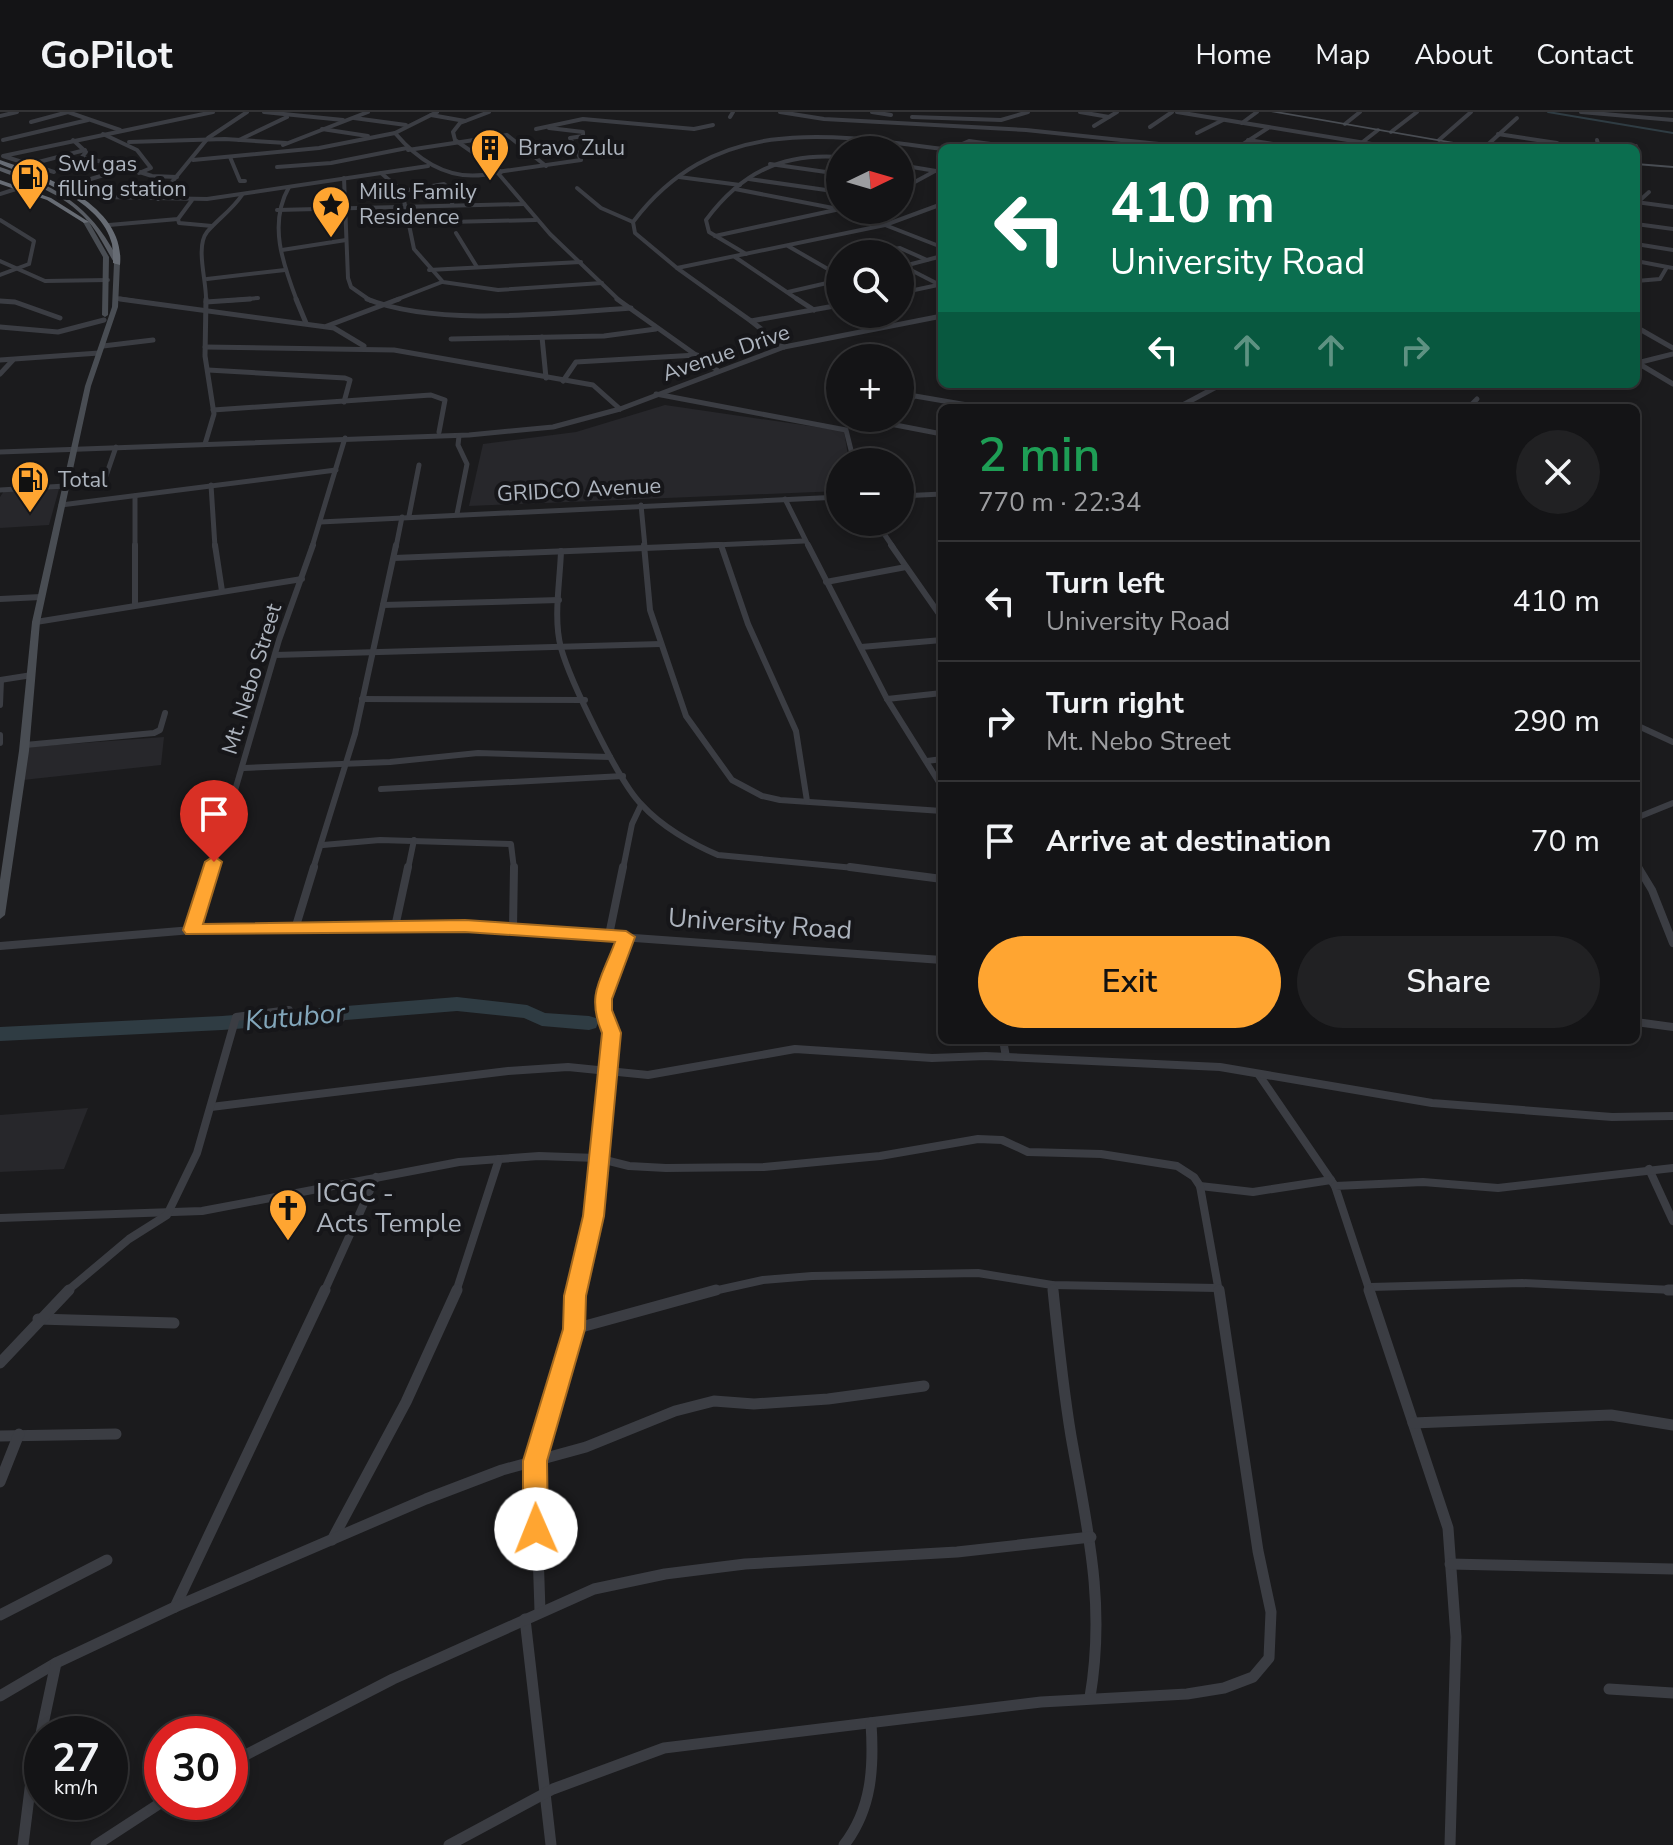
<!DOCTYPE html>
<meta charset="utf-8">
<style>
body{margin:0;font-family:"Nunito Sans",sans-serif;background:#212123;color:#f1f3f6;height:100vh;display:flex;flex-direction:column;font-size:30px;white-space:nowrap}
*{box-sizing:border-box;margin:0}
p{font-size:26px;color:#9d9ea1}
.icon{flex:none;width:44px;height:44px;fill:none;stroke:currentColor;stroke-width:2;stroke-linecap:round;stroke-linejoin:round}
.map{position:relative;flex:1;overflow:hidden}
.panel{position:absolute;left:938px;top:292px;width:702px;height:640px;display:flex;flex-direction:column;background:#141416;border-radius:12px;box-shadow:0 4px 12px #0003,0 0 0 2px #333335}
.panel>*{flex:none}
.hud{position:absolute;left:938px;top:32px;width:702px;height:244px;border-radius:12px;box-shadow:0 4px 12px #0003,0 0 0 2px #333335;background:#0b6e4f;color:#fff;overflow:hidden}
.needle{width:52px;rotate:85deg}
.fabs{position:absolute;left:826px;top:24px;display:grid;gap:16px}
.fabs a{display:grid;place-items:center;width:88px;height:88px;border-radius:50%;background:#141416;box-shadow:0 4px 12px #0003,0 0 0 2px #333335;font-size:40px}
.speed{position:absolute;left:24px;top:1604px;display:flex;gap:16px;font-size:40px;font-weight:700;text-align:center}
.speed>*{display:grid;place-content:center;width:104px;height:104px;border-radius:50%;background:#141416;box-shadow:0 4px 12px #0003,0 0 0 2px #333335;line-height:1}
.speed small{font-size:20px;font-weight:400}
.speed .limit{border:12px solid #d22;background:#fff;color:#111}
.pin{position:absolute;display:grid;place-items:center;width:68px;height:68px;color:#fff;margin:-82px -34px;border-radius:50% 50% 50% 0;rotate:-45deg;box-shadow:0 0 8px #0007}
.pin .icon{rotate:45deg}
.me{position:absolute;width:88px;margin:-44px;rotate:359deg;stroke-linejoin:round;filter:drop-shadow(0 0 6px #0008)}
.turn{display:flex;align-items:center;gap:28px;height:168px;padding:0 40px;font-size:36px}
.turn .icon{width:104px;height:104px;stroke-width:2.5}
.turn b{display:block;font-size:56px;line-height:68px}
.lanes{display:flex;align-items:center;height:76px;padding:0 40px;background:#0003;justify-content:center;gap:40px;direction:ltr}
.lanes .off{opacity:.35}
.round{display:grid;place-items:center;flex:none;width:84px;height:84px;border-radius:42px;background:#212123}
.summary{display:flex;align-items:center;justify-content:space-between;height:136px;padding:0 40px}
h1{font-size:48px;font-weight:600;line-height:60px;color:#1e9e55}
.cta{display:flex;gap:16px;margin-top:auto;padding:16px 40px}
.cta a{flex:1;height:92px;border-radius:48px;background:#ffa531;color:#111;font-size:32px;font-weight:600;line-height:92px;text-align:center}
.cta a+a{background:#212123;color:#f1f3f6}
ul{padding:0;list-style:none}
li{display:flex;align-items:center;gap:24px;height:120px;padding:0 40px;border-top:2px solid #333335}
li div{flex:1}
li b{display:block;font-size:30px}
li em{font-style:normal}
header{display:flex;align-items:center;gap:48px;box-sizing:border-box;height:112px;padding:0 40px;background:#141416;border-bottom:2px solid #333335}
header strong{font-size:38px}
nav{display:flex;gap:44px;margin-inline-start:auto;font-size:28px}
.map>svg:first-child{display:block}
.built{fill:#27272b}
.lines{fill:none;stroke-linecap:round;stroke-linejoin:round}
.stream{stroke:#2f3c43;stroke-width:2}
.river{fill:#2f3c43;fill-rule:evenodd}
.street-far4{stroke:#3b3d43;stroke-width:4}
.street-far3{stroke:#3b3d43;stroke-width:5}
.street-far2{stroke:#3b3d43;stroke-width:6}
.street-far1{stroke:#3b3d43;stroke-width:8}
.street{stroke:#3b3d43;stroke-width:11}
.secondary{fill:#494d53;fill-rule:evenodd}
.primary{fill:#575b62;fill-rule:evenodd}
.highway{fill:#676c74;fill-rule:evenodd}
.route{fill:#ffa531;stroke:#a66b20;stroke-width:2}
.labels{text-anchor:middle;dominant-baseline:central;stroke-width:8;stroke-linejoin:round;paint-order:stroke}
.far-poi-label{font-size:22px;fill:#adb4be;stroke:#161619;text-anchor:start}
.far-street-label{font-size:22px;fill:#adb4be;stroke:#161619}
.street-label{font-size:26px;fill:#adb4be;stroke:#161619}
.poi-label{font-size:26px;fill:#adb4be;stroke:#161619;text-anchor:start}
.water-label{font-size:28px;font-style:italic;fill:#82a6ba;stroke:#161619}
</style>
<header>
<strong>GoPilot</strong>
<nav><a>Home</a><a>Map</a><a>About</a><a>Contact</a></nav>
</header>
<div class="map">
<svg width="1673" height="1733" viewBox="0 0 1673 1733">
<rect width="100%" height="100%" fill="#1b1b1d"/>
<g class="built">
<path d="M665,293L844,319L849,350H840V379L469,394L483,332L576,320Z"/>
<path d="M59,377L49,413L0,416V385L4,379Z"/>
<path d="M164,625L161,653L23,668L28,635Z"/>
<path d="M88,996L64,1057L0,1060V1003Z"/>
</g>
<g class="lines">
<path class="stream" d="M1548,0L1673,21"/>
<path class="river" d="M457,885L527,893L545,901L589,904L596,906L598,911L596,916L589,918L542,914L524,906L457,899L222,918L0,929V915L222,904Z"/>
<g class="street-far4">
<path d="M68,0L120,18"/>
<path d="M264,0L343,8"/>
<path d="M437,0L395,21C422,53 455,72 497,60L550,122L620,189"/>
<path d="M489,0L460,11L453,20L455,28L501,60"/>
<path d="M780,0L824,7L1026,18L1197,36"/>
<path d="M872,0L891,3"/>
<path d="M1080,0L1109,5"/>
<path d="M1177,0L1396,36"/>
<path d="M1581,0L1673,8"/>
<path d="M431,3L465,9"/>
<path d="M0,4L17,0"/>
<path d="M730,5L733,0"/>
<path d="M912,5L1001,8L1028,0"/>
<path d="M354,6L406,13"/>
<path d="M31,10L68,0"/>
<path d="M1242,11L1257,0"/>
<path d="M1345,12L1360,0"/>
<path d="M1094,14L1117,0"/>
<path d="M1150,15L1172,0"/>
<path d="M322,17L368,24"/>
<path d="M536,17L583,7L694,17L713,13"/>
<path d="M1391,20L1417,0"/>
<path d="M1197,21L1223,8"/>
<path d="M103,22L137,38L151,56L139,61"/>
<path d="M1498,22L1557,31"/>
<path d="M3,28L88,8"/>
<path d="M73,28L86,40L82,45L127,56"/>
<path d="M239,28L287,5"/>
<path d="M1248,28L1299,36"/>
<path d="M1439,28L1471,0"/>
<path d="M1597,28L1599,36"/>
<path d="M129,30L225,27L286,31"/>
<path d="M283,33L368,0"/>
<path d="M1636,34L1638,52"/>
<path d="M953,36L969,29L1020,36"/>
<path d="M1237,36L1268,16"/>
<path d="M1355,36L1378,18"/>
<path d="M1484,36L1517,6"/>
<path d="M408,38L507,23L546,54"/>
<path d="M230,45L240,69H245"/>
<path d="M193,48L319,36L395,21"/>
<path d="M770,52L840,62"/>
<path d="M27,53L85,38"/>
<path d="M900,53L942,60"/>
<path d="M277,55L331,51L407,36"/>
<path d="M54,60L3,44L213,0"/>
<path d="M497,60L581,48L570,26L583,24V20L549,16"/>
<path d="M381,61L402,79L414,137L443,170L498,178L602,171"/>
<path d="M679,65L740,73"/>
<path d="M344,66L348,166L351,175L371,189"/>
<path d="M749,67L840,80"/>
<path d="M71,73L101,85L207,87L428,54"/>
<path d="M71,73L127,56L152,64L177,65"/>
<path d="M289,75C268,112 283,152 297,189"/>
<path d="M577,76L601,96L633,110"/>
<path d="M735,77L833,96"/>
<path d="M900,78L935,59"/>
<path d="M402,79L444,72L455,81L452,92"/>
<path d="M0,82L19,76"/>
<path d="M158,87L208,26L247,0"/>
<path d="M1636,90L1673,95"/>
<path d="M1638,90L1649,80"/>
<path d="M277,98L524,92"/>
<path d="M178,107L179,111L212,114"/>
<path d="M0,108L34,129L29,152L0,163"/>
<path d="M633,110C714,3 826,21 942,37"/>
<path d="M633,110L635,121L677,156"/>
<path d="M407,111L536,108"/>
<path d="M1636,112L1673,117"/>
<path d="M109,113L178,107L192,88"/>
<path d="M885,113L939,134"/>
<path d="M456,121L477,155"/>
<path d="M715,124L840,97"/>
<path d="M1636,132L1673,138"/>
<path d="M788,134L840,164"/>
<path d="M282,138L346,128"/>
<path d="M746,142L709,120L706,108C741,61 781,41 840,45"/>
<path d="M868,142L900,136L927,148"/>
<path d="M735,145L800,189"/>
<path d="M0,149L45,169L108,168"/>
<path d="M1636,149L1673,156"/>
<path d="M903,154L942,174"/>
<path d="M904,154L942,144"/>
<path d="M429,158L581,150"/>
<path d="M207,167L285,158"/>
<path d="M1636,169L1660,167L1667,155"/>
<path d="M788,180L840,168"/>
<path d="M900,181L938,173"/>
<path d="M116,186L135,189"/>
<path d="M206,189C207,170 195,135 207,120C218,107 232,98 242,83"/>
<path d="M224,189L258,186"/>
<path d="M393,189L442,170"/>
<path d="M723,189L677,156L885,113L942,92"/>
</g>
<g class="street-far3">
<path d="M120,187L334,216L364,234"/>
<path d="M296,187L306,211"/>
<path d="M367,187C436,215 556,201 631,196"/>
<path d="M617,187L717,258"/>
<path d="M720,187L751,209L840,193"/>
<path d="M797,187L814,198"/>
<path d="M0,189L15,190L60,206"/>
<path d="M206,190L250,187"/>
<path d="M751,209L784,235"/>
<path d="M327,214L399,187"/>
<path d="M0,215L58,220L104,208"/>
<path d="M1636,215L1673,236"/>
<path d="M542,225L546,266"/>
<path d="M451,227L604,224L656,217"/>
<path d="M103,234L153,228"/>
<path d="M205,235L394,238L593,273L620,297"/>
<path d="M0,248L99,241"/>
<path d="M1636,250L1673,272"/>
<path d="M1637,251L1673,242"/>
<path d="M208,258L345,266L350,268L344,290"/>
<path d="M0,262L13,248"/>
<path d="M563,269L576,250L697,243"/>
<path d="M656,282L846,318L854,350"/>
<path d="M900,293L915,284L985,296"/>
<path d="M1177,296L1222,272"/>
<path d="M1468,296L1477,287"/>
<path d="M213,298L431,283L445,288L439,320"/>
<path d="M887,306L885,311L942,322"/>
<path d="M205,332L214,302L205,244L206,187"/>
<path d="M0,340L469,323L553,315L620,297L784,235L942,204"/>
<path d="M66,370L106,364L116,335"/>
<path d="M211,373L215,435"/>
<path d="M0,378L65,374"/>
<path d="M135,384V435"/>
<path d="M900,384L942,382"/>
<path d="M785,387L809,435"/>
<path d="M61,393L336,358"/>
<path d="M641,393L645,435"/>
<path d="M457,402L467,352L458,333L459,324"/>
<path d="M409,404L419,353"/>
<path d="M320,410L840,385"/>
<path d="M876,410L893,435"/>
<path d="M312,435L345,326"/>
<path d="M396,435L402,405"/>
<path d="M670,435L804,429"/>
</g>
<g class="street-far2">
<path d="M135,433V492"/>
<path d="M215,433L222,479"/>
<path d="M644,433L650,498L686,604L732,668L762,684L780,688L942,699"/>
<path d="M721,433L748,512L796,619L807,689"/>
<path d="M808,433L887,587L942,675"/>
<path d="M891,433L942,506"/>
<path d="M561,439C560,470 553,506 561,536C570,568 619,671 642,693C661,714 692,732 718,743L865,757"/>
<path d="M394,446L719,433"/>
<path d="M826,470L906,455"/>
<path d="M0,487L41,485"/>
<path d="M383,493L559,488"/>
<path d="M36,510L302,467"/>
<path d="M861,535L942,528"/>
<path d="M275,543L661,532"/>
<path d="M0,568L32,563"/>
<path d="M362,587L585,588"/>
<path d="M887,587L942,581"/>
<path d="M0,593L1,568"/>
<path d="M1636,613L1673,630"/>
<path d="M0,623V631"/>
<path d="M25,633L154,621L160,618L165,601"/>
<path d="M927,649L942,647"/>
<path d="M244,656L390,650L478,641L610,645"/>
<path d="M381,677L623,664"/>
<path d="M1636,706L1673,691"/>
<path d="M323,733L380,728L511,732L514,757"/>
<path d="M1636,751L1640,757"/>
<path d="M212,757L279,528L313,433"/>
<path d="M313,757L355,622L396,433"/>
<path d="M408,757L414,728"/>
<path d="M623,757L632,712L641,693"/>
</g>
<g class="street-far1">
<path d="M850,755L942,767"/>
<path d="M1638,755L1652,778L1673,831"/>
<path d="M395,815L408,755"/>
<path d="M513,816L514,755"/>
<path d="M295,817L314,755"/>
<path d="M192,818L212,755"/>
<path d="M609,823L623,755"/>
<path d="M0,834L192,818L465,814L942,848"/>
<path d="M1636,910L1673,915"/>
<path d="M1003,928L1006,945"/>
<path d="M1259,963L1335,1074"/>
<path d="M211,995L508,959L568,955L648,963L795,937L932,946L986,944L1220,955L1432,991L1612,1005L1673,1004"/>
<path d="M1649,1057L1673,1109"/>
<path d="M1200,1074L1253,1080L1331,1068"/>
<path d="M0,1106L202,1099L459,1050L539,1044L597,1046L629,1054L666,1056L764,1055L880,1044L978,1027L1002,1028L1028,1040L1101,1042L1177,1054L1194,1065L1200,1074L1219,1180"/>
<path d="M1052,1173L1053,1180"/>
<path d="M1370,1175L1522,1171L1673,1178"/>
<path d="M66,1180L129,1127L167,1103L197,1041L236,905L289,898L294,909L341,906"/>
<path d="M324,1180L376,1065"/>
<path d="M456,1180L499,1047"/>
<path d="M576,1180L594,1104L612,921L602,898L603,887L626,825"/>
<path d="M709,1180L763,1168L812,1164L978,1161L1052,1173L1217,1176"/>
<path d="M1370,1180L1335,1074L1423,1070L1498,1076L1673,1056"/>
</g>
<g class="street">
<path d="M1053,1178C1058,1227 1063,1276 1071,1324C1087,1415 1106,1491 1090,1585"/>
<path d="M1369,1178L1448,1416L1456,1525L1450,1733"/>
<path d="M1668,1178H1673"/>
<path d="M38,1207L174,1211"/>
<path d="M574,1217L716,1178"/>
<path d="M0,1251L69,1178"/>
<path d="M1413,1311L1611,1303L1673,1313"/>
<path d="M0,1324L116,1322"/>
<path d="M0,1370L19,1322"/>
<path d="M332,1428L406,1290L457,1178"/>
<path d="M1450,1452L1673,1457"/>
<path d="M175,1495L325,1178"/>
<path d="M540,1499L535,1349L574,1217L576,1178"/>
<path d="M0,1503L107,1448"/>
<path d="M525,1507L551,1733"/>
<path d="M1609,1577L1673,1581"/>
<path d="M0,1584L56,1551L175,1495L426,1387L502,1358L586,1335L675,1299L714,1289L754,1292L828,1287L924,1274"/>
<path d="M230,1651L393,1567L594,1477L665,1462L745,1452L957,1440L1091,1425"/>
<path d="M23,1733L31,1669L56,1551"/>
<path d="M96,1733L162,1690"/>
<path d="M449,1733L553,1677L664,1636L1041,1590L1187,1582L1224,1576L1253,1565L1269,1546L1271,1500L1258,1439L1219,1178"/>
<path d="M844,1733C872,1697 874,1655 871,1611"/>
</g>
<g class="secondary">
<path d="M1271,0H1281L1488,36H1478Z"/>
<path d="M1636,51L1673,54V56L1636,53Z"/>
<path d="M86,108L89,110L109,145L108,203L105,205L102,203L103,145L83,110Z"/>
<path d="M117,149L120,151L118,195L91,274L40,510L29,639L5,803L0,807V768L19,639L32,510L85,274L112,195L114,151Z"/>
</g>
<path class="primary" d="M0,55C44,70 78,85 105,125C110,133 117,143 119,152H115C107,139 101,126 92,114C69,84 34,72 0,59Z"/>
<g class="highway">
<path d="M0,48C46,64 126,93 120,153L113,151C113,145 113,138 112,132C102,88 36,67 0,52Z"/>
<path d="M0,68L51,86L89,110L84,111L47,88L0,72Z"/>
</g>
</g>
<path class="route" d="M214,744L222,750L203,812L465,808L626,819L635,825L612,887V898L621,921L604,1104L586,1184L585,1217L547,1349L548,1417L544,1426L536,1429L527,1426L523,1417V1349L563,1217L564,1184L583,1104L602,921C586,882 601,868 615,830L465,820L186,822L183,818L205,750Z"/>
<defs>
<g id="building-pin" transform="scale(2)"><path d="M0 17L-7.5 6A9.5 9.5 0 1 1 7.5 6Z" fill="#ffa531" stroke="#161619"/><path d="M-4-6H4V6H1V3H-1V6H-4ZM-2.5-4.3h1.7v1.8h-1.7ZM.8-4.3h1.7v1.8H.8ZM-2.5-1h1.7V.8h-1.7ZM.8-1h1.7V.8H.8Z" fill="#111"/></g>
<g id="fuel-pin" transform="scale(2)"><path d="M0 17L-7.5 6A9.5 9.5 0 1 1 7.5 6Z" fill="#ffa531" stroke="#161619"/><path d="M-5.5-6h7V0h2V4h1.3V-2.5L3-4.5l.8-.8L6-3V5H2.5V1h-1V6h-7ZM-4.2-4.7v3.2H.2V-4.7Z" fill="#111"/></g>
<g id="sight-pin" transform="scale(2)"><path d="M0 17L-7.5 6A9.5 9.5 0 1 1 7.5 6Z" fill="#ffa531" stroke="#161619"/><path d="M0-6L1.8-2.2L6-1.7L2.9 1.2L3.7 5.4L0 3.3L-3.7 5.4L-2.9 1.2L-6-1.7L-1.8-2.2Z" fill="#111"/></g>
<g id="church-pin" transform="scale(2)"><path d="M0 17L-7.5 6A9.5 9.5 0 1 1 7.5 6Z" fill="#ffa531" stroke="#161619"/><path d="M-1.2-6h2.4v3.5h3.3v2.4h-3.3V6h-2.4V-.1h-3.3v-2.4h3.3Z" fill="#111"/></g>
</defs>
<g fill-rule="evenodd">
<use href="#building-pin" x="490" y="36"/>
<use href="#fuel-pin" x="30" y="65"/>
<use href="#sight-pin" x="331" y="93"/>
<use href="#fuel-pin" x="30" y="368"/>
<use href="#church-pin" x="288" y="1096"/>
</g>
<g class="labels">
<g class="far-poi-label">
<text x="518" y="36">Bravo Zulu</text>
<text x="58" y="52">Swl gas<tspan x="58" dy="25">filling station</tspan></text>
<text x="359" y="80">Mills Family<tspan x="359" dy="25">Residence</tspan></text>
<text x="58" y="368">Total</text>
</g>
<g class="far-street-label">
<text transform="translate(726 241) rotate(-19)">Avenue Drive</text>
<text transform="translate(579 378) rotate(-3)">GRIDCO Avenue</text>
<text transform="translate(252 567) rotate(-73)">Mt. Nebo Street</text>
</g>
<g class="street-label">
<text transform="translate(760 812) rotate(4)">University Road</text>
</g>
<g class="poi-label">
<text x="316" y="1081">ICGC -<tspan x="316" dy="30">Acts Temple</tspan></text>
</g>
<g class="water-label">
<text transform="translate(295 905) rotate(-5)">Kutubor</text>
</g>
</g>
</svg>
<div class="fabs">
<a><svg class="needle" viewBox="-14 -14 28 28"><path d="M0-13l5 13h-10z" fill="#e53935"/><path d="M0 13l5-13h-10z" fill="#9d9ea1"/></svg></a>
<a><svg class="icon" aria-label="search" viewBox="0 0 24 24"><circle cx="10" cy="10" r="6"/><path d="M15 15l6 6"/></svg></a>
<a>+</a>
<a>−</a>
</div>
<div class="speed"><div>27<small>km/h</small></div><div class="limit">30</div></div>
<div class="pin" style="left:214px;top:750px;background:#d93025"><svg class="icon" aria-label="arrive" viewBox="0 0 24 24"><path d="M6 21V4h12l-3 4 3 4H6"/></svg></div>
<svg class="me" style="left:536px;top:1417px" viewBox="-20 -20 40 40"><circle r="19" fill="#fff"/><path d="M0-13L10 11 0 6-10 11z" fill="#ffa531"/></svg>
<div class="hud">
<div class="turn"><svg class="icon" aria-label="left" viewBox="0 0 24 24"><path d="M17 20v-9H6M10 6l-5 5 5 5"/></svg><div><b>410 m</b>University Road</div></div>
<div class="lanes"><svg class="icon" aria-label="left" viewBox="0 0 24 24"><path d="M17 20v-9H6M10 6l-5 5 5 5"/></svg><svg class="icon off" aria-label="ahead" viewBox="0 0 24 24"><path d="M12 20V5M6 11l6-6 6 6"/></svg><svg class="icon off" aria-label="ahead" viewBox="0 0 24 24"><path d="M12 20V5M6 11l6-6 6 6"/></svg><svg class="icon off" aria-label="right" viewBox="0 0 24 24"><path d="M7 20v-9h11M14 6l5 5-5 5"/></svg></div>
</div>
<section class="panel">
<div class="summary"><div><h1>2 min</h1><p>770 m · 22:34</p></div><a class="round"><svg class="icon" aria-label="close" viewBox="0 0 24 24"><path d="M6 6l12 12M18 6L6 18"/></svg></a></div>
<ul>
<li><svg class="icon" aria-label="left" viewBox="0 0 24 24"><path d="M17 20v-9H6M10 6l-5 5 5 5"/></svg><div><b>Turn left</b><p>University Road</p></div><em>410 m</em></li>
<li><svg class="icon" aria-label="right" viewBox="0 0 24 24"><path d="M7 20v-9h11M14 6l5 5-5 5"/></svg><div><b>Turn right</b><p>Mt. Nebo Street</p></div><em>290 m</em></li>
<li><svg class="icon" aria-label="arrive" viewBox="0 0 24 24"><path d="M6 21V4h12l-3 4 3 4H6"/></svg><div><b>Arrive at destination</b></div><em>70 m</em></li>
</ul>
<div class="cta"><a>Exit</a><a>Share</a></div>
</section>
</div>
